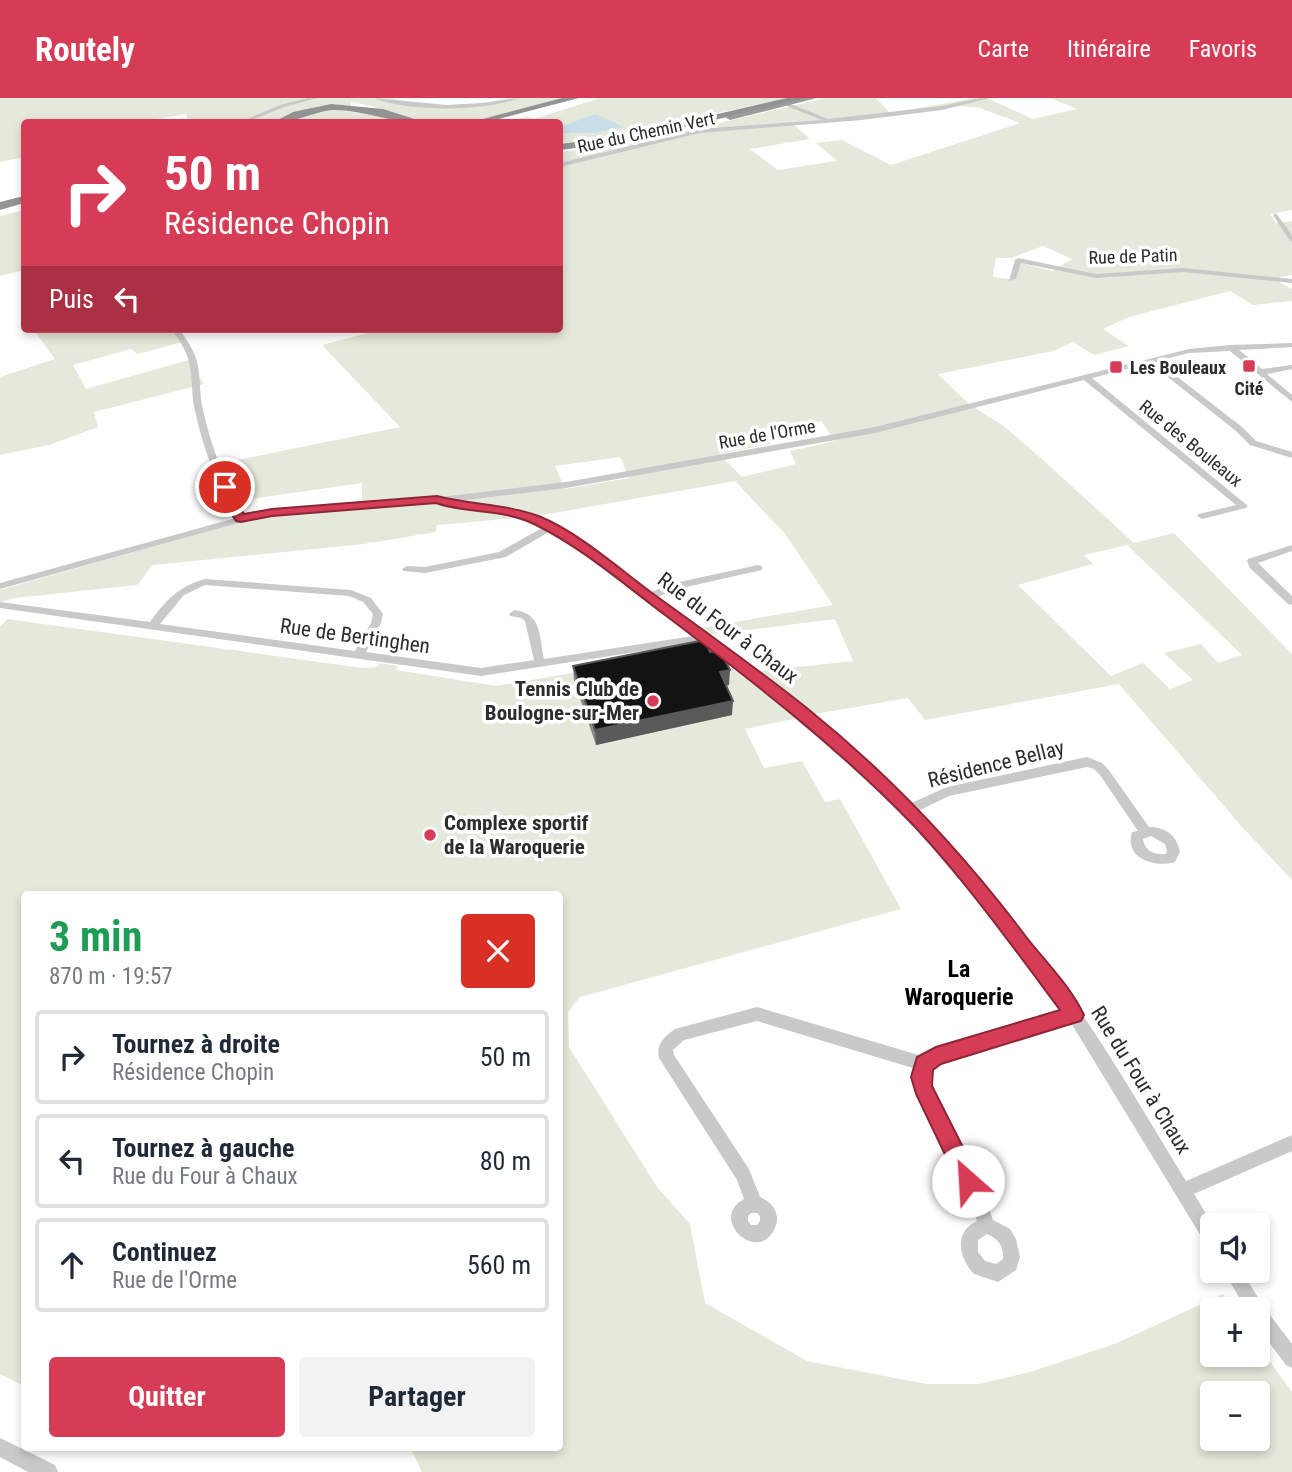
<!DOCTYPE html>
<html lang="fr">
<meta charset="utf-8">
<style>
body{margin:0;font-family:"Roboto Condensed",sans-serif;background:#f2f2f3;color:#1f2937;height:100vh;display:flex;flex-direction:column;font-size:26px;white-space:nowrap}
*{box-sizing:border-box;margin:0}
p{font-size:23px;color:#747a83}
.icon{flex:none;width:38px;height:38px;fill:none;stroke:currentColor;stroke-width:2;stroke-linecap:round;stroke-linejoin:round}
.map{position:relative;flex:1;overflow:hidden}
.details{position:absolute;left:21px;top:793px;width:542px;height:560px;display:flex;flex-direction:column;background:#fff;border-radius:7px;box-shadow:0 4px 10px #0003}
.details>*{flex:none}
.top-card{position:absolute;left:21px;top:21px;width:542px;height:214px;border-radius:7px;box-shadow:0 4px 10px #0003;background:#d63c55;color:#fff;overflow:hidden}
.controls{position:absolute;left:1200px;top:1115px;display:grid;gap:14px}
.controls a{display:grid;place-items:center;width:70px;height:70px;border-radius:7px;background:#fff;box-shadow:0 4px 10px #0003;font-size:35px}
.pin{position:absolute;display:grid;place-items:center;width:60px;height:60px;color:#fff;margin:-30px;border:4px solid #fff;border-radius:50%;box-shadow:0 2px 7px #0007}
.me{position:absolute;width:77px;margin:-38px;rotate:334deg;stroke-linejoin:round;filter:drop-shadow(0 0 5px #0008)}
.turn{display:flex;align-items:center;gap:24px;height:147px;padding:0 28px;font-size:32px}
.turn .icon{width:91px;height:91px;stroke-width:2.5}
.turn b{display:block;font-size:49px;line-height:60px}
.then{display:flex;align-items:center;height:66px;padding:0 28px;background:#0003;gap:14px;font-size:26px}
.round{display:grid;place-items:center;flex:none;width:74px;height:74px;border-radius:7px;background:#f2f2f3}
.headline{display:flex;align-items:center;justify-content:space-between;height:119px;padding:0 28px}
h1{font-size:42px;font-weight:700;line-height:52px;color:#1e9e55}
.cta{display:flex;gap:14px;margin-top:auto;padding:14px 28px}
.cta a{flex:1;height:80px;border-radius:7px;background:#d63c55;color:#fff;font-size:28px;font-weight:700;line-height:80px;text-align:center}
.cta a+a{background:#f2f2f3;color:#1f2937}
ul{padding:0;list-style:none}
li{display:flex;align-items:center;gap:21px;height:94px;margin:0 14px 10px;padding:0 14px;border:4px solid #e0e1e3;border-radius:7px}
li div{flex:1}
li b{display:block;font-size:26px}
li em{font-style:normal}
header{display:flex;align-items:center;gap:42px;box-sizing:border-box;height:98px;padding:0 35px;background:#d63c55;color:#fff}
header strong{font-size:33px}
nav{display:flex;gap:38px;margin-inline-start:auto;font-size:24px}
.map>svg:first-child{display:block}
.green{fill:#e4e9db;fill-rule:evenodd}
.water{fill:#c8dee8}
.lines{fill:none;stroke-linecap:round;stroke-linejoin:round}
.minor{fill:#c9c9c9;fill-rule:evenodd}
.trunk{fill:#9c9c9c;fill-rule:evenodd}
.motorway{fill:#939393;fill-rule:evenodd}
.wall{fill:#898989}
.shaded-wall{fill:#5a5a5a}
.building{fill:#131313;stroke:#5a5a5a;stroke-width:2}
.route{fill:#d63c55;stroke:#8b2737;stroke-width:2}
.poi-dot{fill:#d63c55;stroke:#fff;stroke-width:2.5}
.labels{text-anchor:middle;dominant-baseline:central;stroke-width:7;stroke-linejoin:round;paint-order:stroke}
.far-street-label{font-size:18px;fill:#2c2c2c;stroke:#fff}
.far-poi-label{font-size:18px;font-weight:bold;fill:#2c2c2c;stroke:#fff;text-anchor:start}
.street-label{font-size:21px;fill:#2c2c2c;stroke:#fff}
.poi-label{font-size:21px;font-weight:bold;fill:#2c2c2c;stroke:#fff;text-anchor:end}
.quarter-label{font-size:24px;font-weight:bold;fill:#000;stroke:#fff}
</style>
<header>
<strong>Routely</strong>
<nav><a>Carte</a><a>Itinéraire</a><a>Favoris</a></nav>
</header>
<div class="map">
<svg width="1292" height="1374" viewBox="0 0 1292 1374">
<rect width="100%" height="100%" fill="#fff"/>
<g class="green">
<path d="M0,0H387L440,9L485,6L508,0H563C521,11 473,28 429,24C403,22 378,7 351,4V9L399,24H188L186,16L139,24H24V59L0,64Z"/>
<path d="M600,0H789L584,43L560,45V24H503L527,19L534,21Z"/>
<path d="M825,0H876L890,15L976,0H987L1033,21L1077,11L1050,0H1292V112L1270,116L1276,125L1292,123V177L1280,179L1279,184L1292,191V203L1253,207L1230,193L1129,219L1103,231L1129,248L1094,257L1073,244L1053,253L938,276L969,306L1005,329L1043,362L1134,445L1174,435L1292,556V782L1243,730L1119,586L925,622L908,600L815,616L760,573L853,563L835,521L708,537L701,530L833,507L786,437L735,383L537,418L437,427L436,434L364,446L153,467L137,487L15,500L0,504V492L243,423L266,419L362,411V385L257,400L231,399L223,365L400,329L322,247L383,231H560V54L578,52L584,57ZM961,8L980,10L1020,25L891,67L842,42L816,45L837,63L778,72L750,51L810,41L794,27ZM1043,148L1072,161L1052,173L1021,165L1015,182L993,179L996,160H1011ZM821,323L835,343L790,353L796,366L742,379L719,356L771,346L764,336ZM620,359L629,380L565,391L555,368ZM1127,447L1242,557L1218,565L1201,546L1164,555L1193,582L1170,591L1143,565L1111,578L1018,487L1093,466L1084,457Z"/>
<path d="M24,112V172L0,178V118Z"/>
<path d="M33,231H179L187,243L137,256L131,251L73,267L86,291L196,260L199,279L204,286L94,314L98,329L49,347L0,357V279L55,261Z"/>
<path d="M7,521L362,570L377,569L380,565L398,568L396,572L496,588L707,552L798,620L745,631L764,670L802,663L825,704L840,701L901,811L580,899L568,914L569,949L657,1089L690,1126L705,1205L807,1263L926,1286H979L1030,1274L1117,1245L1223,1196L1233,1211H1213V1256H1258V1247L1292,1294V1374H422L410,1349H560V796H24V1288L0,1276V529ZM1213,1295H1258V1340H1213Z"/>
</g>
<path class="water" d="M595,16L624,29L594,35H560V29Z"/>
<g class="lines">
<g class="minor">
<path d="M308,0H317L284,9L247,24H240L280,7Z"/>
<path d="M374,0L447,7L481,5L519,0C485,14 408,14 374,0Z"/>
<path d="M980,0H990L942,12L862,22L700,35L560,69V65L700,31L822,22L784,7L786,4L828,21L942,8Z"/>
<path d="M1276,115L1292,137V144L1290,143L1273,117Z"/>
<path d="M1018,160L1096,176L1183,170L1292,181V185L1183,174L1096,180L1021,165L1016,181L1009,183L1015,162Z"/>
<path d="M171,231H179C186,241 194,251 197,264C201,279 199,296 203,312C211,348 225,386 244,417L256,414L449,398L566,384L875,329L1189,251L1230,247L1292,245V249L1239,252L1262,271L1292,267V271L1267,276L1292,297V304L1230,253L1189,255L1157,263L1242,329L1256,343L1292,354V360L1250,347L1236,333L1150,265L1092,280L1248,408L1246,410L1202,421L1197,418L1199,416L1236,407L1084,282L875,335L566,390L449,404L522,413L549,427H554L555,430L570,438L649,495L670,486L758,467L762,468V472L673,492L656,500C743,564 833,627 909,706L947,689L1087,659L1102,665L1108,671L1149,729C1165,729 1177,737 1180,754L1175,764C1155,770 1124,761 1132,734L1138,733L1100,677L1094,671L1087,669L949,698L916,714C963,762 1007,814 1048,868C1099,936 1142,1011 1186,1083L1292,1037V1053L1194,1096L1213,1127V1150L1207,1148L1071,925L939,964L930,973L932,992L985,1099L993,1122L1010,1131L1016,1141L1020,1159L1016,1172L998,1184L974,1176C959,1160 953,1134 977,1123L972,1108L917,995L914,984L916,971L757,923L684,942L673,952L674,957L749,1071L760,1099C769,1103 775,1108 777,1119C778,1124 775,1130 773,1134C754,1164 709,1120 744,1101L737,1082L659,960C656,946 664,939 675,931L757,909L922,958L935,951L1063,913C984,797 888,690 778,601C753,581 727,563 701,544L481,578L0,510V504L150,524C165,503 179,488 205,481L351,492L371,500L383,516L381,525L366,554L481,570L534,562L525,523L521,520L510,518L509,516L514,512C542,515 539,538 544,561L693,538L564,442L549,434L506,459L425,475L403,473L402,471L407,468L425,469L499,454L542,430L520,419L444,409L441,408L440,405L256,420L0,491V485L236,420C217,387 203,350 195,313C191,297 193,280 189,264C186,252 179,241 171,231ZM205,487L349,498L363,504L373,516L371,525L355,553L160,526L184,497ZM1151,738L1165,746L1167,753L1166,756C1155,757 1144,753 1143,741ZM751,1115H757L760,1118V1123L757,1127H751L748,1123V1118ZM987,1136C999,1141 1004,1149 1003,1161L996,1166L985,1163L978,1154V1142Z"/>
<path d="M1292,447V453L1258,465L1292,498V507L1288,506L1250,470L1247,463L1248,461Z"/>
<path d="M1223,1172H1241L1264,1209L1292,1246V1270L1286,1267L1258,1230V1211H1246Z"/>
<path d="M0,1340L55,1367L58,1374H28L0,1359Z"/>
</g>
<path class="trunk" d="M800,0H817L730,22L725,19Z"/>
<g class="motorway">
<path d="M562,0H579L487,24H471Z"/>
<path d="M787,0H805L627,43L560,52V46L627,37Z"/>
<path d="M331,6L383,11L424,24C395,27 364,11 332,12C312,14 293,26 274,24L293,14Z"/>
<path d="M24,98V105L0,112V104Z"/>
</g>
</g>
<path class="wall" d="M710,554L729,587L726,588L732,617L596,647L574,583L573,568Z"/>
<g class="shaded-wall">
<path d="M730,572L729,587L719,589L720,574Z"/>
<path d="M733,603L732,617L596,647L595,632Z"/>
</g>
<path class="building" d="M705,542L710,554L720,552L730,572L720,574L733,603L595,632L573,568Z"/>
<path class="route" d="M225,385L231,389L236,404L244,416L272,411L437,398C471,407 508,406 541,419C580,435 624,475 659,500C709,536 759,572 808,611C890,677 964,756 1027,840C1046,864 1071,889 1084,917L1081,923L1074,925L941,966L933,972L932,988L976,1075L979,1083L976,1090L968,1093L961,1090L916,996L911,979L917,959L936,949L1060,912C1013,849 968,786 915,729C840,651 755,585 669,520C626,488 583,450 534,426C504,411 468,416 436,405L272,418L241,424L236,423L224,404L219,389Z"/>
<g class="poi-dot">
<rect x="1242" y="261" width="14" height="14" rx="3.5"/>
<rect x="1109" y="262" width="14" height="14" rx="3.5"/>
<circle cx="653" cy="603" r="7"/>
<circle cx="430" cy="737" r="7"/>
</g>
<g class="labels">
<g class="far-street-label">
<text transform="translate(646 34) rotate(-12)">Rue du Chemin Vert</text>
<text transform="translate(1133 158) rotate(-2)">Rue de Patin</text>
<text transform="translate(767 336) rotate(-10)">Rue de l'Orme</text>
<text transform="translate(1191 345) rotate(39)">Rue des Bouleaux</text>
</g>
<g class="far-poi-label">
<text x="1130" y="269">Les Bouleaux</text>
<text x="1249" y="290" text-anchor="middle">Cité</text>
</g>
<g class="street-label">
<text transform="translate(728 530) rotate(37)">Rue du Four à Chaux</text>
<text transform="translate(355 538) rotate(8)">Rue de Bertinghen</text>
<text transform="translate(996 666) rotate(-14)">Résidence Bellay</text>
<text transform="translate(1141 982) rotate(58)">Rue du Four à Chaux</text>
</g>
<g class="poi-label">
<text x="639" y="591">Tennis Club de<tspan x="639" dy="24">Boulogne-sur-Mer</tspan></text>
<text x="444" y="725" text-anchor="start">Complexe sportif<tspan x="444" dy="24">de la Waroquerie</tspan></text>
</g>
<g class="quarter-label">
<text x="959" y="871">La<tspan x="959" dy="28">Waroquerie</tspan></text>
</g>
</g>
</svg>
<div class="controls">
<a><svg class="icon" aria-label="sound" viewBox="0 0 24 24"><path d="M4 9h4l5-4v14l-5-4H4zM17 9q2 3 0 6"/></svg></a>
<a>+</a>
<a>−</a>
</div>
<div class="pin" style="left:225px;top:389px;background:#d93025"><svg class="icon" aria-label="arrive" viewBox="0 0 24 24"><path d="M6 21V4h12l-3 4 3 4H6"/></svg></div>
<svg class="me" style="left:968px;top:1083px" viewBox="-20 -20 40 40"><circle r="19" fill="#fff"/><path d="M0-13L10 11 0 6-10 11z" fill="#d63c55"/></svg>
<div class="top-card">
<div class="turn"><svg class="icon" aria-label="right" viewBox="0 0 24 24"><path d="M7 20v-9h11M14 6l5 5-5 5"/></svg><div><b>50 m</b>Résidence Chopin</div></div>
<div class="then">Puis<svg class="icon" aria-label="left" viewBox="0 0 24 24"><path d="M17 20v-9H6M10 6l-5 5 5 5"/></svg></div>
</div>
<section class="details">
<div class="headline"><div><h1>3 min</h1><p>870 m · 19:57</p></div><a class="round" style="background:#d93025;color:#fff"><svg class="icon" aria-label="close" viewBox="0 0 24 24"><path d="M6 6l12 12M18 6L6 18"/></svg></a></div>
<ul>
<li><svg class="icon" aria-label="right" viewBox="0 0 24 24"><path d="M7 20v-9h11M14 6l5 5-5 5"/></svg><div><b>Tournez à droite</b><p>Résidence Chopin</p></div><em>50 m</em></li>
<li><svg class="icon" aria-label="left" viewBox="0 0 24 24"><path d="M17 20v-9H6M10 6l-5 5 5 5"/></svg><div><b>Tournez à gauche</b><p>Rue du Four à Chaux</p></div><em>80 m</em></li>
<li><svg class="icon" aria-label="ahead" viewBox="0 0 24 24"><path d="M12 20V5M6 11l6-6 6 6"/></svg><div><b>Continuez</b><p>Rue de l'Orme</p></div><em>560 m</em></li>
</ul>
<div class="cta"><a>Quitter</a><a>Partager</a></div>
</section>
</div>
